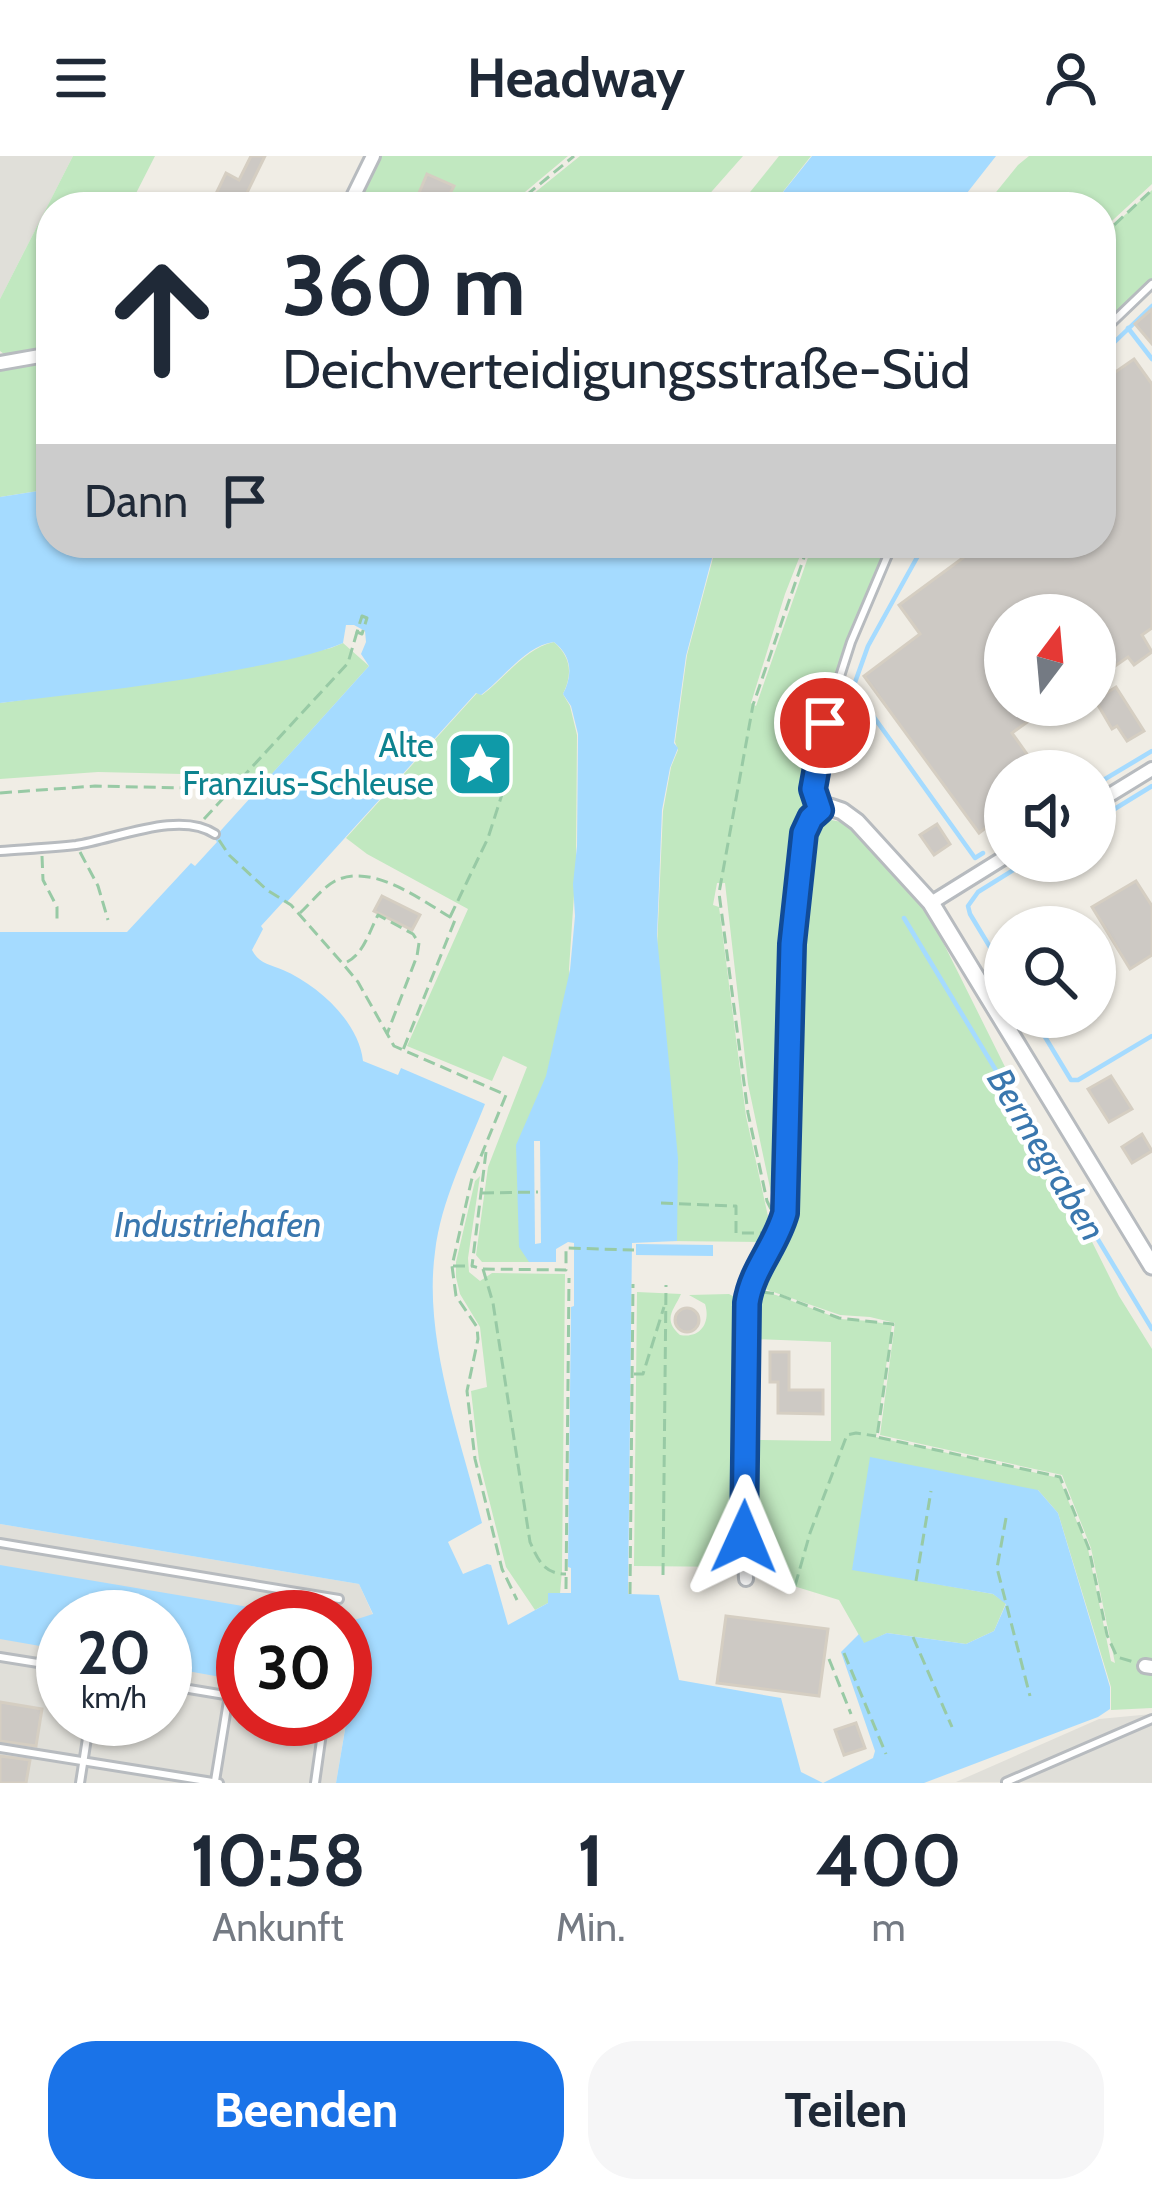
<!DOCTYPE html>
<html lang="de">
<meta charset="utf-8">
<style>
body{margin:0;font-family:Cabin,sans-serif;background:#f6f6f7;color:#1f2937;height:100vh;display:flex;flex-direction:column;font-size:45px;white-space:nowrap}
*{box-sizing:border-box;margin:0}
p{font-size:39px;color:#747a83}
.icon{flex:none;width:66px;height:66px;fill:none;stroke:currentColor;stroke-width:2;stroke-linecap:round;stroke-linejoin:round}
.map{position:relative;height:1627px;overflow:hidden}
.panel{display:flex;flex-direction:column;background:#fff;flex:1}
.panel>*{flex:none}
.banner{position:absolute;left:36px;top:36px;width:1080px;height:366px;border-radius:48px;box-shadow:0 3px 9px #0004;background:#fff;color:#1f2937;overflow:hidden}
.needle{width:78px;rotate:16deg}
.buttons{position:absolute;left:984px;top:438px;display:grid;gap:24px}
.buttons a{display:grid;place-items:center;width:132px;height:132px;border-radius:50%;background:#fff;box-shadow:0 3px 9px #0004;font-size:60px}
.speed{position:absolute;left:36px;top:1434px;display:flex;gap:24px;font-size:60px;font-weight:700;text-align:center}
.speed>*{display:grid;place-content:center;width:156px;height:156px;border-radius:50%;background:#fff;box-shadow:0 3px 9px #0004;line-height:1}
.speed small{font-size:30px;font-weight:400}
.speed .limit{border:18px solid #d22;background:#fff;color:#111}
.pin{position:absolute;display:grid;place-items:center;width:102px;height:102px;color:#fff;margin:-51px;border:6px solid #fff;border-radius:50%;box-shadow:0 3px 12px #0007}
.me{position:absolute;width:132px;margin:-66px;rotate:1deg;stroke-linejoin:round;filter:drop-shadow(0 0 9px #0008)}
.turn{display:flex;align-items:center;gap:42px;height:252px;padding:0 48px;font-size:54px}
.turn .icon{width:156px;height:156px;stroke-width:2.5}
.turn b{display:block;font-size:84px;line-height:102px}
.then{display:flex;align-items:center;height:114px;padding:0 48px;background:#0003;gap:24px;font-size:45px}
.eta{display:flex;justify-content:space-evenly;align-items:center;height:204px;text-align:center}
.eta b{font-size:72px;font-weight:700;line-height:84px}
.action{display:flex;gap:24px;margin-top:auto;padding:24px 48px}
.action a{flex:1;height:138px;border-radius:48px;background:#1a73e8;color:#fff;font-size:48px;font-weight:700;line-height:138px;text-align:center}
.action a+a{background:#f6f6f7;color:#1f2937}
header{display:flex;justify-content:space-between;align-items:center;height:156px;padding:0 48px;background:#fff;font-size:54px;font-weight:700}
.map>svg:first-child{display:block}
.industrial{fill:#e0dfd9;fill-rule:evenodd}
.green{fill:#c1e8c0}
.water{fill:#a5dbff;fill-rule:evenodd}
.pier{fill:#f0ede5}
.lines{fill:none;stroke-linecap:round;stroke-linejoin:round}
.stream{stroke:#a5dbff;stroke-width:4.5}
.building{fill:#cdc9c4;stroke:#d5cec2;stroke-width:3}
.service-casing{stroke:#b7bbbf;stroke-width:12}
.minor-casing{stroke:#b7bbbf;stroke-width:18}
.tertiary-casing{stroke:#b7bbbf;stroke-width:21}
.path{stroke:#98caa5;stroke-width:3;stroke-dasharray:12 6;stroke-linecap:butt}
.service{stroke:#fff;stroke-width:6}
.minor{stroke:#fff;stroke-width:12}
.tertiary{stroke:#fff;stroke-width:15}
.route-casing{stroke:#114b97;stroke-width:30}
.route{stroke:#1a73e8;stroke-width:21}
.labels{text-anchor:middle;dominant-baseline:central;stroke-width:9;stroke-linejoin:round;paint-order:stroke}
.culture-label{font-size:33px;fill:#0d838f;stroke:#fff;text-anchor:end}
.water-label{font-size:36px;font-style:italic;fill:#3a77ae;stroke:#fff}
</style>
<header><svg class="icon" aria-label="menu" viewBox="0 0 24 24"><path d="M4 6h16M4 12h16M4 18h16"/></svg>Headway<svg class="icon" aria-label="person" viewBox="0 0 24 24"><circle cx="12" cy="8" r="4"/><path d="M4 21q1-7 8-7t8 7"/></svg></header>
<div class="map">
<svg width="1152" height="1627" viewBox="0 0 1152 1627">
<rect width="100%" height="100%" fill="#f0ede5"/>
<g class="industrial">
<path d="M0,0H73L0,143Z"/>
<path d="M0,1368L359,1428L373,1459L345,1468V1461H243V1563H345V1542L350,1543L336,1627H0ZM63,1461H165V1563H63Z"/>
<path d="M1152,1558V1627L956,1626L1099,1563Z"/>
</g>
<g class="green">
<path d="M73,0H155L129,51H51V333L0,341V210L16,207L0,195V143Z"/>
<path d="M377,0H568L507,51H352Z"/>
<path d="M580,0H743L698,51H517Z"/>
<path d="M779,0H811L771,51H738Z"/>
<path d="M1029,0H1152V28L1101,75V51H984L1018,9Z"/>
<path d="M1152,34V122L1101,170V81Z"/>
<path d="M717,387H805L785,438L751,547L756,550L813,387H890L836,521L809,620L798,680L785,789L779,1047L773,1046L748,928L725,727H717L713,749L719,751L746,960L771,1074L761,1086L668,1085L652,905L663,655L671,611L678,594L675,586L687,499Z"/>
<path d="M554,486C571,501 573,518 563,538L570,550L577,579L576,709L569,813L573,847L528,1004L529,1106H482L476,1099L488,1011L527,911L503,900L492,925L407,890L468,753L367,698L346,682L477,537L482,539C504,523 525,492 554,486Z"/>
<path d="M343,487L369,510L270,620L98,616L0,623V547L219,517L331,492Z"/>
<path d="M831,664L842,666L856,673L924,748L1119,1140L1152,1193V1552L1111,1554V1531L1058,1357L1038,1334L852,1413L993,1438L1006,1447L994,1475L966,1488L887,1477L864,1488L839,1444L774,1424C770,1409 761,1396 758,1379C753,1349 758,1314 759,1284L831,1285V1186L753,1183V1134L776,1139L840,1163L870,1165L892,1169L876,1281L1059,1322L1088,1393L1111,1505L1115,1507L1091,1392L1062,1319L880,1279L895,1167L870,1161L840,1159L762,1132L764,1120L781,1089L793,1055L798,790L808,686L821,668Z"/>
<path d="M480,1020L468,1102L469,1116L480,1125L492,1117L565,1118L562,1415L560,1438H549L548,1447L535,1454L506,1411L479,1304L471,1235L487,1231L480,1171L460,1138L456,1121V1106L475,1025Z"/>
<path d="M637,1136L681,1138C674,1154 662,1163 680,1179C700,1183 711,1167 705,1148L689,1139L729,1138L740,1144L738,1411L634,1410Z"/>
</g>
<g class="water">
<path d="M812,0H996L956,51H771Z"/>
<path d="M51,333V387H716L686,500L674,587L678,592L670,612L662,654L657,780L678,1002L677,1085L632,1087L628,1438L659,1439L679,1524L781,1542L801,1616L823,1627L873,1602L875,1595L841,1496L859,1478L864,1487L887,1477L966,1488L994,1475L1006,1448L993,1438L852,1414L870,1301L1038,1334L1058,1357L1110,1531V1553L1098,1561L924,1627H336L350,1544L345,1542V1467L373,1458L359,1428L0,1368V776H127L191,707L195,710L217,686L214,682L369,510L361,498L366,486L365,475L354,469H346L343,487C314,499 282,505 252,511C169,528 84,537 0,547V341ZM554,486C572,500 573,519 563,538L571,550L578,578L577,690L573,728L575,760L570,814L546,920L516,989L519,1091L529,1106H556V1093L568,1086L574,1087V1150L571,1151L568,1411L571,1412V1437H548V1447L508,1469L491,1409L487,1408L463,1418L448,1386L482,1367C461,1283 423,1183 435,1096C441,1045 466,996 485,948L401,912L398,919L363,905C359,866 318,829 283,814C270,808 259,808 252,794L263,773L261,770L283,746L286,747L476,537L481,539C503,523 526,489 554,486Z"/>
<path d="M636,1088L713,1089V1100L636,1099Z"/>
<path d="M0,1409L307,1461H243V1525L165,1511V1461H63V1494L0,1483Z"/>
</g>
<path class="pier" d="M534,985H540L541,1087L535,1088Z"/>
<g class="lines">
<g class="stream">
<path d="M1128,172L1152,203"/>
<path d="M1101,199L1152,150"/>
<path d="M925,387L868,490L853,532L975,702L983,697"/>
<path d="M1095,629L1152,595"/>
<path d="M1095,665L1152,630"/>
<path d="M1002,687L1005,685"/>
<path d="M904,762L1152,1173"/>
<path d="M1005,816L970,758L968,750L978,736L1028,705"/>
<path d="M1033,861L1071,924H1078L1152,880"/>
</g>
</g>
<g class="building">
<path d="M251,0H265L240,51H218L211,48L226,17L239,24Z"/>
<path d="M427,18L454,30L444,49L419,37Z"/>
<path d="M1152,153V188L1135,168Z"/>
<path d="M1134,203L1152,228V472L1142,479L1152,496L1134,509L1128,501L1108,515L1095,496V459H1005V549H1051L1012,577L1039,615H1005V657L979,677L864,520L920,478L899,449L983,387H1101V226Z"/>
<path d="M1116,531L1144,575L1127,585L1117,570L1112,573L1095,544Z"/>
<path d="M937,668L950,688L934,699L920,679Z"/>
<path d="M1136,725L1152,750V799L1130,813L1092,751Z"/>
<path d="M382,740L420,759L412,774L374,755Z"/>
<path d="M1111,920L1132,953L1109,966L1088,933Z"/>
<path d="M1142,978L1152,995L1132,1007L1122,991Z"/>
<circle cx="687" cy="1164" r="12"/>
<path d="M770,1196H789V1234H823V1258L778,1257V1226H770Z"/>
<path d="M726,1460L828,1473L819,1540L717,1527Z"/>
<path d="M0,1546L42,1553L36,1590L0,1585Z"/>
<path d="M856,1567L865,1592L844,1599L835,1574Z"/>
<path d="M0,1600L30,1604L26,1627H0Z"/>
</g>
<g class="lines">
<g class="service-casing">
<g id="service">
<path d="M1101,177L1152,128"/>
<path d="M819,650L813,633L825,567L851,486L893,387"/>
<path d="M0,695C25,693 51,692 76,689C116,683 180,654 215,678"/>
<path d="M0,1387L339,1443"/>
<path d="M0,1501L63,1511"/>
<path d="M165,1529L243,1542"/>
<path d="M0,1592L219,1627"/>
<path d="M215,1625L229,1539"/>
<path d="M1006,1626L1152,1563"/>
<path d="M80,1627L90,1563"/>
<path d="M315,1627L324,1563"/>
</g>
</g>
<g class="minor-casing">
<g id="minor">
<path d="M348,51L373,0"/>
<path d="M0,207L51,198"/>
<path d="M1095,648L1152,613"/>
<path d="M931,747L1005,701"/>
<path d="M746,1423L744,1381L747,1147C752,1113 776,1090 785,1057L792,789L804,677L811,662L820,654"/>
<path d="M1145,1510L1152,1511"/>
</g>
</g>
<g class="tertiary-casing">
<path id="tertiary" d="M820,654L830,651L842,655L857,666L931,747L1152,1110"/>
</g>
<g class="path">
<path d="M512,51L574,0"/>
<path d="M1101,81L1152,34"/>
<path d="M362,460L367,462L362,478L357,476Z"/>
<path d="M0,637L95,630L232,633"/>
<path d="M204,663L348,507L357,476"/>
<path d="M219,684L229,699L267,734L291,749L343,808L358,826L394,890L506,939L472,1022L452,1110L456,1140L477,1171L478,1183L467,1235L475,1303L502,1413L517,1444"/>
<path d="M80,696L98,730L108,764"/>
<path d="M42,700L43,724L57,751V765"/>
<path d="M300,757C311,747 322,732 335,725C373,706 422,745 455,764L403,894"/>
<path d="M450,761L488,682L505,629L489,622L495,600L508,603"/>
<path d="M347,806C364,797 369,776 378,759L413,778L419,787L417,800L387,878"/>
<path d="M486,996L472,1110L483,1113L566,1114V1092L634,1094"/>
<path d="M482,1037L538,1036"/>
<path d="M661,1047L736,1050V1077H764"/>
<path d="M771,1053L767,1045L748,957L719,737L753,549L809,387"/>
<path d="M453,1110H472"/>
<path d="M483,1113L493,1147L530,1386C538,1404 544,1418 566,1418"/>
<path d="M762,1136L777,1138L839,1162L893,1168L877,1281L1060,1321L1089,1393L1107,1479L1117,1501L1134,1506"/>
<path d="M634,1218H643L664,1151"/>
<path d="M1006,1362L997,1412L1030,1540"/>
<path d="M663,1419L666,1129"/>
<path d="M916,1425L931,1335"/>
<path d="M795,1430L810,1377L847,1279L856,1277L876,1280"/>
<path d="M566,1433L569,1122"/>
<path d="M630,1438L633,1128"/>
<path d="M913,1481L952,1571"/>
<path d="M844,1497L886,1598"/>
<path d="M829,1503L851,1558"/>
</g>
<use href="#service" class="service"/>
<use href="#minor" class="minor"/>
<use href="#tertiary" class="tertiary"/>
</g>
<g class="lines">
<g class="route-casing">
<path id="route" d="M744,1381L747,1147C752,1113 776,1090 785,1057L792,788L804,677L811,662L820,654L813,633L825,567"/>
</g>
<use href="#route" class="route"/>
</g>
<defs>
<g id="sight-square" transform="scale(3.45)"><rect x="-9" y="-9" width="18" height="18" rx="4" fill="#0f9aa8" stroke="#fff"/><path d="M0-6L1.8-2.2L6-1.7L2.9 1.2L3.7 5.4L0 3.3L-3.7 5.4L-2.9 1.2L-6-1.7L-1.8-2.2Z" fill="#fff"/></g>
</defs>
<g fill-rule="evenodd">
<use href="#sight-square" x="480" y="608"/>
</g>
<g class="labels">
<g class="culture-label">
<text x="434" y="589">Alte<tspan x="434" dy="38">Franzius-Schleuse</tspan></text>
</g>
<g class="water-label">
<text transform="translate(1047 998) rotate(59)">Bermegraben</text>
<text x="218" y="1068">Industriehafen</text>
</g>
</g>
</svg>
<div class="buttons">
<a><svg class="needle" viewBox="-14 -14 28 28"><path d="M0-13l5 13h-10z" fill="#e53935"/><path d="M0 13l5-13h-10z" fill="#747a83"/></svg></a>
<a><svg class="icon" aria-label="sound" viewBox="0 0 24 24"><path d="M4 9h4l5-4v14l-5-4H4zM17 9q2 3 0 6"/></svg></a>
<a><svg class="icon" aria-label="search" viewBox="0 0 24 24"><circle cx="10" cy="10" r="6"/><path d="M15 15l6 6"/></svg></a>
</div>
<div class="speed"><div>20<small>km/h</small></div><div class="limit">30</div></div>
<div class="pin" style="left:825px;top:567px;background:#d93025"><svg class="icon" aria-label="arrive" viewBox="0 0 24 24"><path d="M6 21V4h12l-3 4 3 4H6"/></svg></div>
<svg class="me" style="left:744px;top:1381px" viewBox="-20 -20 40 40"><path d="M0-17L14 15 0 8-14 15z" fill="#1a73e8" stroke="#fff" stroke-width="4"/></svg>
<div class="banner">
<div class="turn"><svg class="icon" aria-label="ahead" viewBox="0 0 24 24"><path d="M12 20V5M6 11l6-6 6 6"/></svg><div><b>360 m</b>Deichverteidigungsstraße-Süd</div></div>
<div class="then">Dann<svg class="icon" aria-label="arrive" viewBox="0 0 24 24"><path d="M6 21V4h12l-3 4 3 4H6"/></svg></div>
</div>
</div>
<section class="panel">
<div class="eta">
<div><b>10:58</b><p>Ankunft</p></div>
<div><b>1</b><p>Min.</p></div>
<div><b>400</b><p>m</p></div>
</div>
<div class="action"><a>Beenden</a><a>Teilen</a></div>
</section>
